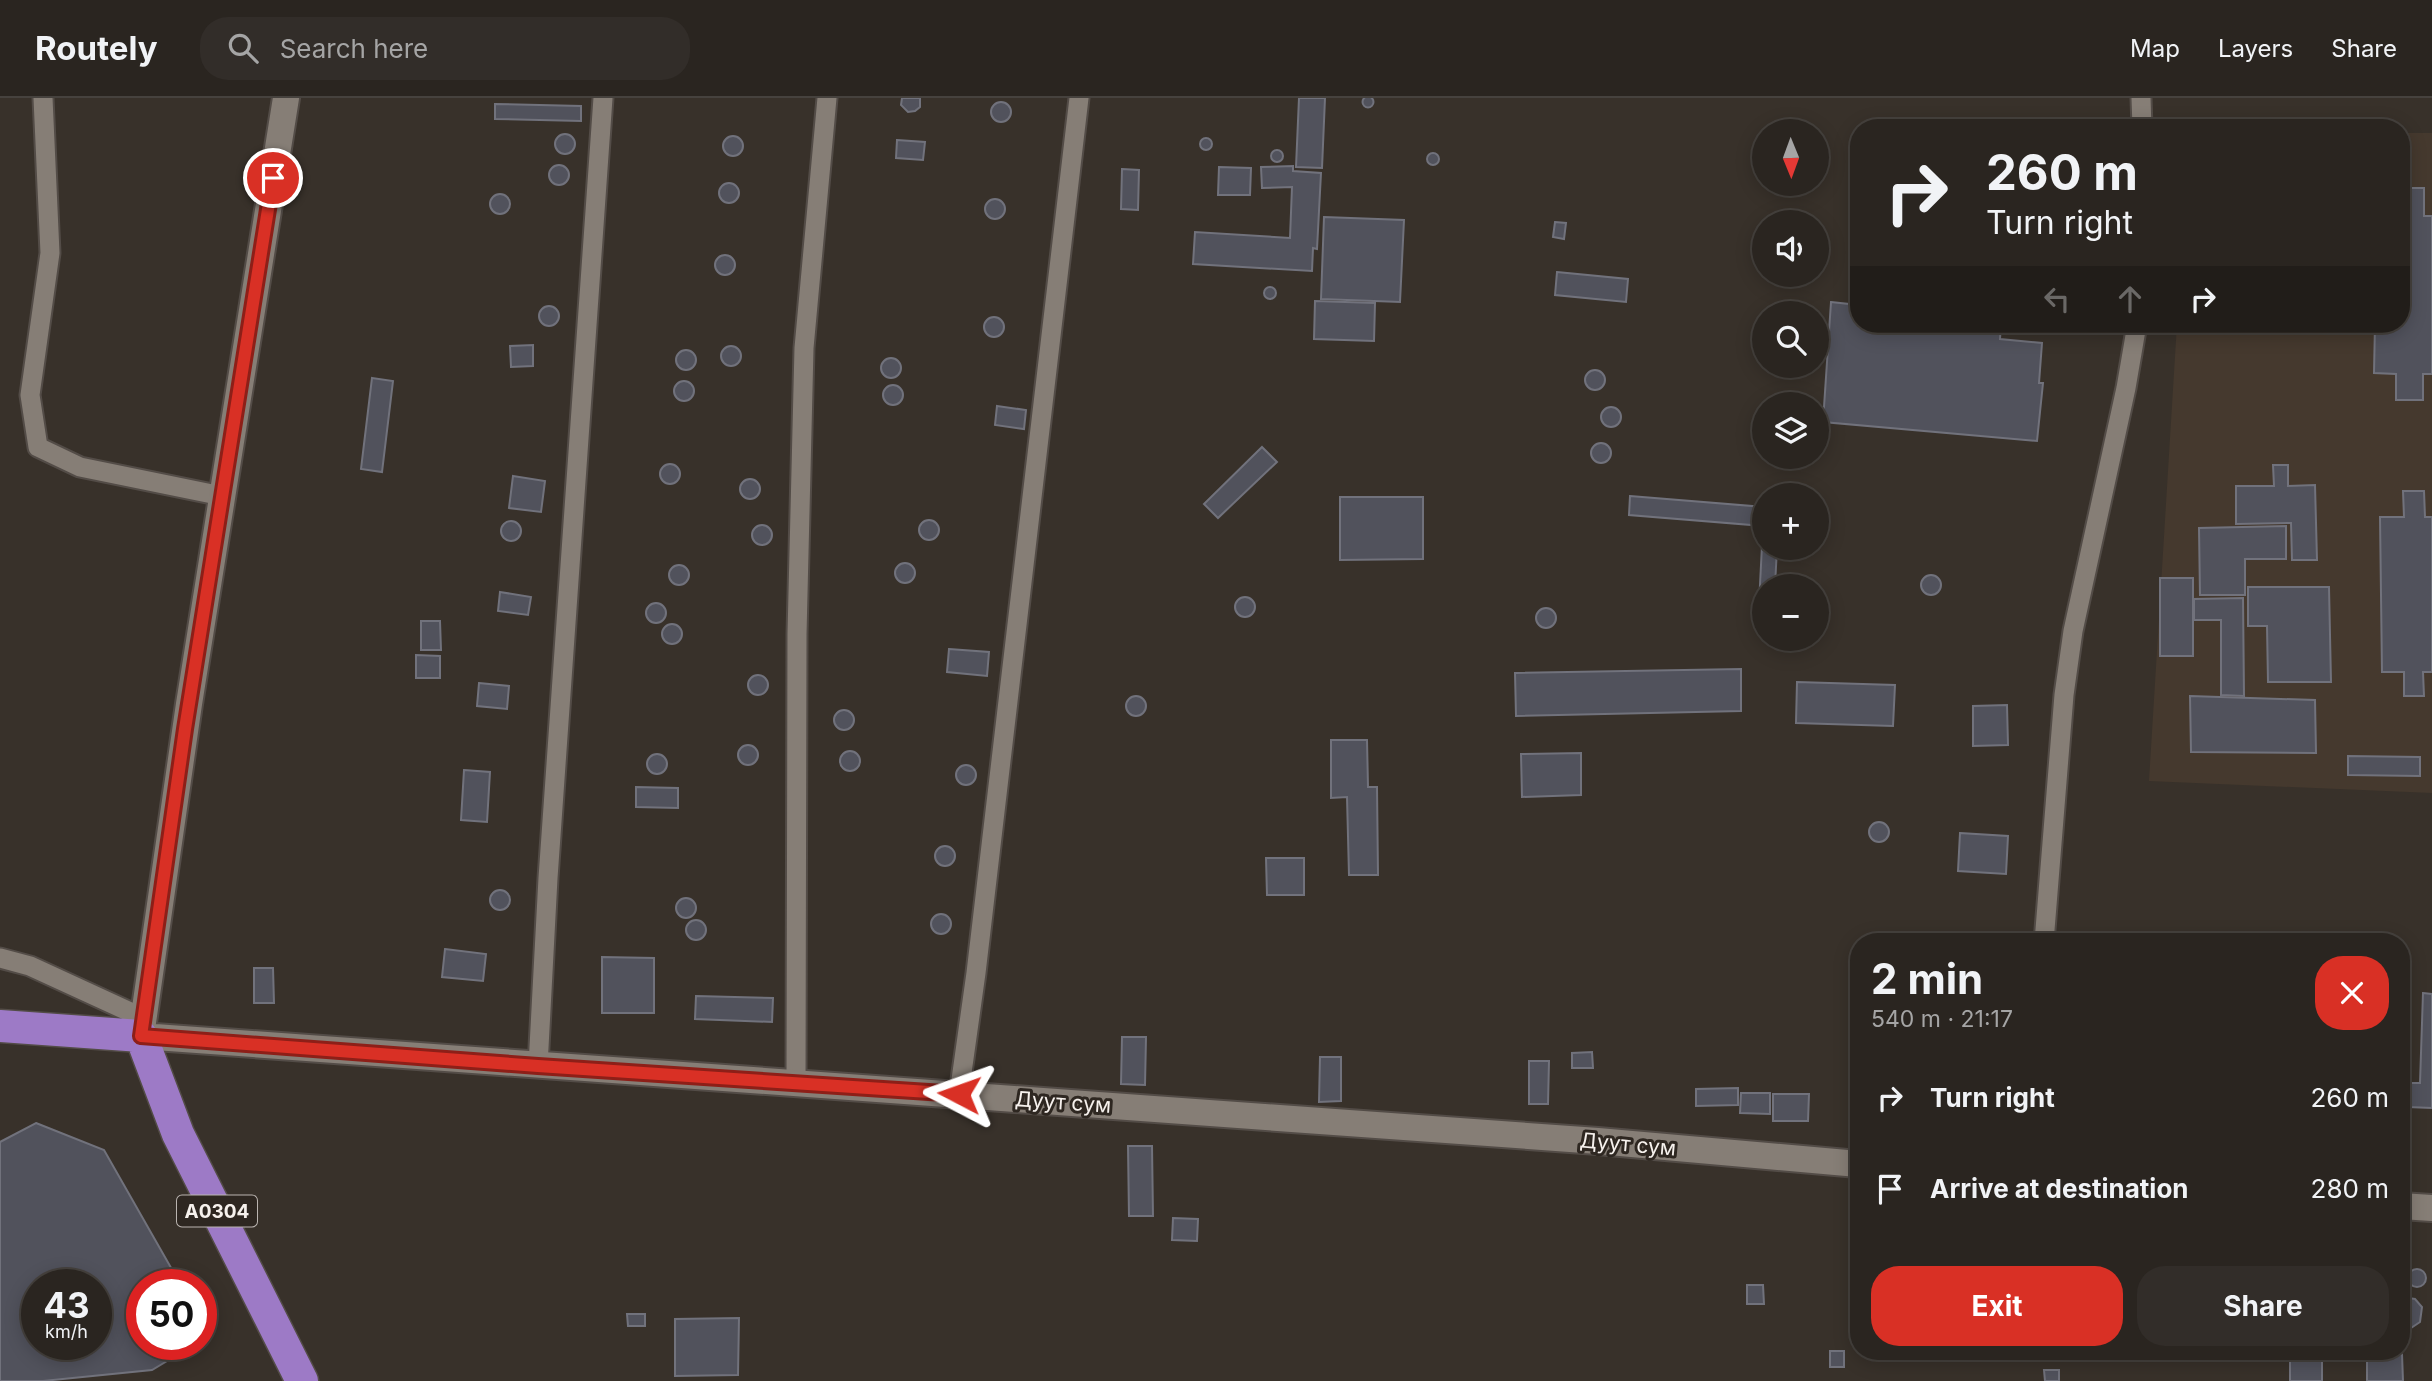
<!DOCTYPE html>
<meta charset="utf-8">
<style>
body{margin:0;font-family:Inter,sans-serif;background:#322d29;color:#f1f3f6;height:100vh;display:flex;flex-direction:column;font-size:26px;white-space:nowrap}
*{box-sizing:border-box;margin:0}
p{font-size:23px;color:#a5a5a5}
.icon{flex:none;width:38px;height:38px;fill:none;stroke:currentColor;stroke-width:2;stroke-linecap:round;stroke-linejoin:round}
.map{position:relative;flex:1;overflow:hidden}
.panel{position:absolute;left:1850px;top:835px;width:560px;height:427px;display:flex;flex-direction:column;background:#2a2520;border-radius:28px;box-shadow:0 4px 18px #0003,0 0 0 2px #46423e}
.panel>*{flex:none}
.banner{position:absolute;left:1850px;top:21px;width:560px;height:214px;border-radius:28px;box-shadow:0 4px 18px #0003,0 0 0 2px #46423e;background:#2a2520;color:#f1f3f6;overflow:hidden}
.needle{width:46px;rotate:179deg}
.buttons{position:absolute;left:1752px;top:21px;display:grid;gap:14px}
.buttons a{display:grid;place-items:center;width:77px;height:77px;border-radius:50%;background:#2a2520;box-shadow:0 4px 18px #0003,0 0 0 2px #46423e;font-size:35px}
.speed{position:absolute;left:21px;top:1171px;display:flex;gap:14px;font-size:35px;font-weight:700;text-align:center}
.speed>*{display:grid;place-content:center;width:91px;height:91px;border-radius:50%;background:#2a2520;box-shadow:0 4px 18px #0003,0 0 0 2px #46423e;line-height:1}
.speed small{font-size:18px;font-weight:400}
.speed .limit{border:10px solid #d22;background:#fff;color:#111}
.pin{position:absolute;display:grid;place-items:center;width:60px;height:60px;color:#fff;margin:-30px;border:4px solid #fff;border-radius:50%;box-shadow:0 2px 7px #0007}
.me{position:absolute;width:77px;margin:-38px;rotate:274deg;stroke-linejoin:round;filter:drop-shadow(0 0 5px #0008)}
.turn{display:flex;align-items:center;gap:24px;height:147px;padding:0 21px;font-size:32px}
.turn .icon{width:91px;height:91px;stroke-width:2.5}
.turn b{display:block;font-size:49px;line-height:60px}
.lanes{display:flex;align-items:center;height:66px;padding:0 21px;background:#0003;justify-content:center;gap:35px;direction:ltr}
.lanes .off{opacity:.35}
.round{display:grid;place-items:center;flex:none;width:74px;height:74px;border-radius:28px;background:#322d29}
.head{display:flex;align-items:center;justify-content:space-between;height:119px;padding:0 21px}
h1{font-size:42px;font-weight:700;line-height:52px}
.action{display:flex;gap:14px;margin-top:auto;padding:14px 21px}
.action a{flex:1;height:80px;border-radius:28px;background:#d93025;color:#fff;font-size:28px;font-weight:700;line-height:80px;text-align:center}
.action a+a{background:#322d29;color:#f1f3f6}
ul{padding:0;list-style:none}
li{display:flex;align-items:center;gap:21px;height:91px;padding:0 21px}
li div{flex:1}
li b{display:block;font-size:26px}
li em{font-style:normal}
header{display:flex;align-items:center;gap:42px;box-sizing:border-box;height:98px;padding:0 35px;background:#2a2520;border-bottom:2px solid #46423e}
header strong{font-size:33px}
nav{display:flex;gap:38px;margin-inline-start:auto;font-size:24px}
.search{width:490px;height:63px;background:#322d29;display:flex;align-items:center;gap:18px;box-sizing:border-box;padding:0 24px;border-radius:28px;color:#a5a5a5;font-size:26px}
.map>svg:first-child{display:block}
.built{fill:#45392e}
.building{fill:#51525c;stroke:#71727c;stroke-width:2;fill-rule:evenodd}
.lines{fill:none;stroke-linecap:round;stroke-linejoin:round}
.minor-casing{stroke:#534c47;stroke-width:23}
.secondary-casing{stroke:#534c47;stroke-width:30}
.trunk-casing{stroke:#534c47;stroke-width:35}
.minor{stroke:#867e76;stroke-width:19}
.secondary{stroke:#867e76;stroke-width:26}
.trunk{stroke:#9d7ac6;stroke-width:32}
.route-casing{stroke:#8d1f18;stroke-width:18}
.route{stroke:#d93025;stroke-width:12}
.labels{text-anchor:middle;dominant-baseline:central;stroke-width:6;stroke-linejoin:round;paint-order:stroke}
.shield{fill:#2e2721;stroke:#bab4b0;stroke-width:2}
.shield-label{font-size:19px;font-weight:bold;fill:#f6f1ed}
.street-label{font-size:21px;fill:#f6f1ed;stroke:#2e2721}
</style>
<header>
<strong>Routely</strong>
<div class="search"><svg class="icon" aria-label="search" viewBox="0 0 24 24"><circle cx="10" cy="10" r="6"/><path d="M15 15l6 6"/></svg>Search here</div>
<nav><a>Map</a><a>Layers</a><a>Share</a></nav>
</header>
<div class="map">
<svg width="2432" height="1283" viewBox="0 0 2432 1283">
<rect width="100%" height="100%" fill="#38312a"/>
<path class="built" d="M2401,35H2432V695L2149,683L2177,226H2401Z"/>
<g class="building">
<circle cx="1368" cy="4" r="5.5"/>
<path d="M920,0V9L915,13L908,14L901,7L902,0Z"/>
<path d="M1299,0H1325L1322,70L1296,69Z"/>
<circle cx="1001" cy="14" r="10"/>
<path d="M495,6L581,8V23L495,21Z"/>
<circle cx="565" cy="46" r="10"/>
<circle cx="733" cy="48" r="10"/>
<circle cx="1206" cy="46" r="6"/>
<path d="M897,42L925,44L923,62L896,60Z"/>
<circle cx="1277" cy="58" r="6"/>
<circle cx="1433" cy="61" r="6"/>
<circle cx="559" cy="77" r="10"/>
<path d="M1293,68V73L1321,75L1317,151L1313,150L1312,173L1193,166L1195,134L1290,140L1292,89L1262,90L1261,69Z"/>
<path d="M1219,69L1251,70L1250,97H1218Z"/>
<path d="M1122,71L1139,72L1138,112L1121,111Z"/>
<circle cx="729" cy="95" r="10"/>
<path d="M2401,90H2424V118H2432V276H2423V302H2396V276L2374,275L2375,226H2401Z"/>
<circle cx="500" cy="106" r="10"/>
<circle cx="995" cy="111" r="10"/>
<path d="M1324,119L1404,122L1400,204L1321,201Z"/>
<path d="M1555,124L1566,125L1564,141L1553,139Z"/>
<circle cx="725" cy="167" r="10"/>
<path d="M1557,174L1628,181L1626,204L1555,197Z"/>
<circle cx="1270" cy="195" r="6"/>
<path d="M1315,203L1375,205L1374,243L1314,241Z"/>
<path d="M1831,204L1858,207V226H2001L2000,241L2042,245L2039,285H2043L2037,343L1823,324Z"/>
<circle cx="549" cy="218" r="10"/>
<circle cx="994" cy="229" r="10"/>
<path d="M2021,226H2041L2036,233H2029Z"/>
<path d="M533,247V268L511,269L510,248Z"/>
<circle cx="731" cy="258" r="10"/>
<circle cx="686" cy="262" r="10"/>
<circle cx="891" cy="270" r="10"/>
<circle cx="1595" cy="282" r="10"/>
<path d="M372,280L393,283L382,374L361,371Z"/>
<circle cx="684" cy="293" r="10"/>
<circle cx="893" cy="297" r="10"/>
<path d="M997,308L1026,312L1024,331L995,327Z"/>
<circle cx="1611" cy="319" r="10"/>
<circle cx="1601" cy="355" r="10"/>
<path d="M1262,349L1277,364L1218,420L1204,406Z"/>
<circle cx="670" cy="376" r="10"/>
<path d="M2273,367H2288V388L2315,387L2317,462H2292L2291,425L2236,426V388H2274Z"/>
<path d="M513,378L545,383L541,414L509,410Z"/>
<circle cx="750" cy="391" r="10"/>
<path d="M2403,393H2424L2425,419H2432V574H2423L2424,598H2404V574H2382L2380,419H2404Z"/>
<path d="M1630,398L1764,409V450H1777L1775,488H1764V506H1759L1763,428L1629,417Z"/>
<path d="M1340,399H1423V461L1340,462Z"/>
<circle cx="929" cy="432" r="10"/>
<circle cx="511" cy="433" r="10"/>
<circle cx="762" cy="437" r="10"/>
<path d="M2286,428V461H2245V497H2200L2199,430Z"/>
<circle cx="905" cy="475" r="10"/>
<circle cx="679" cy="477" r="10"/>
<circle cx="1931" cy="487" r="10"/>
<rect x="2160" y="480" width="33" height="78"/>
<path d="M2248,489H2329L2331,584H2268L2267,528H2248Z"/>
<path d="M500,494L531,499L528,517L498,513Z"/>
<circle cx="1245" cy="509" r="10"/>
<path d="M2243,500L2244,598L2221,597V522H2194V501Z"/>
<circle cx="656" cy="515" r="10"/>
<circle cx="1546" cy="520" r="10"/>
<path d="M421,523H440L441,552H421Z"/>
<circle cx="672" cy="536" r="10"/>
<path d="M949,551L989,554L987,578L947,574Z"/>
<path d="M416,557L440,558V580H416Z"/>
<path d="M1741,571V613L1516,618L1515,575Z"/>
<circle cx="758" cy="587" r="10"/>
<path d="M1797,584L1895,587L1893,628L1796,625Z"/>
<path d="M479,585L509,588L507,611L477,608Z"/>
<path d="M2190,598L2315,602L2316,655L2191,654Z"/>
<circle cx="1136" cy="608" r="10"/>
<path d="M2007,607L2008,647L1973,648V608Z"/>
<circle cx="844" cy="622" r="10"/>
<path d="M1331,642H1367L1368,689H1377L1378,777H1349L1347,699L1331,700Z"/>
<circle cx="748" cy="657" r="10"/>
<circle cx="850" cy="663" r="10"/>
<path d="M1581,655V697L1522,699L1521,656Z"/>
<circle cx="657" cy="666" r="10"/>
<path d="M2348,658L2420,659V678L2348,677Z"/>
<circle cx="966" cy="677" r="10"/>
<path d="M464,672L490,674L487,724L461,722Z"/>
<path d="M636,689L678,690V710L636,709Z"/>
<circle cx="1879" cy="734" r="10"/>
<path d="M1960,735L2008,738L2006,776L1958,773Z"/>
<circle cx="945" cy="758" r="10"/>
<path d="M1266,760H1304V797H1267Z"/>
<circle cx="500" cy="802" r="10"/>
<circle cx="686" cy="810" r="10"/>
<circle cx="941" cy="826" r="10"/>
<circle cx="696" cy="832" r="10"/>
<path d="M445,851L486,856L483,883L442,879Z"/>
<path d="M602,859L654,860V915H602Z"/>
<path d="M254,870H273L274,905H254Z"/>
<path d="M2423,895L2432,896V1010L2408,1009L2409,985H2420Z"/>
<path d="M696,898L773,900L772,924L695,921Z"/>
<path d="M1122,939H1146L1145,987L1121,986Z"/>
<path d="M1592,954L1593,970H1572V955Z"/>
<path d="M1320,959H1341V1003L1319,1004Z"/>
<path d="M1529,963H1549L1548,1006H1529Z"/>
<path d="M1738,990V1007L1696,1008V991Z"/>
<path d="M1741,995H1770V1016L1740,1015Z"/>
<path d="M1773,996H1809L1808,1023H1773Z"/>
<path d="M36,1025L104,1052L174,1175V1186H142V1246H177V1257L152,1272L43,1283H0V1044ZM37,1186H96V1246H37Z"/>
<path d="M1128,1048H1152L1153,1118H1129Z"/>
<path d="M1173,1120L1198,1121L1197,1143L1172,1142Z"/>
<circle cx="2417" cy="1180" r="9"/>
<path d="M1747,1187H1763L1764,1206H1747Z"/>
<path d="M2401,1199L2415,1201L2422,1209L2420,1224L2411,1230L2401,1229Z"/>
<path d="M627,1216H645V1228H628Z"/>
<path d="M739,1220L738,1277L675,1278V1221Z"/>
<rect x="1830" y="1253" width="14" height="16"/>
<rect x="2290" y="1253" width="32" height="30"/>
<path d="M2402,1256L2403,1283H2367V1257Z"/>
<path d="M2044,1272H2059V1283H2045Z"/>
</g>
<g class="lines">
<g class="minor-casing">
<g id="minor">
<path d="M43,0L50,155L30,297L38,349L80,369L222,398"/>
<path d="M2141,0L2142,30"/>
<path d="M2044,844L2064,597L2073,533L2126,290L2137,226"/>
<path d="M0,860L30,868L143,920"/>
<path d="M538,968L548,780L603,0"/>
<path d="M796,985L797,536L804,250L827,0"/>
<path d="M959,996L976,875L1079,0"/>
</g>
</g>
<g class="secondary-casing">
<g id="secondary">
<path d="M286,0L189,606L141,938L1598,1043L1858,1066"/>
<path d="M2401,1108L2432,1110"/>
</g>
</g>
<g class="trunk-casing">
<path id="trunk" d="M0,928L141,938L178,1036L302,1283"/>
</g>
<use href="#minor" class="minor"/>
<use href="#secondary" class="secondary"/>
<use href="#trunk" class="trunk"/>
</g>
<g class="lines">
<g class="route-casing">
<path id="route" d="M273,80L185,631L141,938L538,968L959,996"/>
</g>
<use href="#route" class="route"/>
</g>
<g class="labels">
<rect class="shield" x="177" y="1097.5" width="80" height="31" rx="5"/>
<g class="shield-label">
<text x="217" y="1113">A0304</text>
</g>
<g class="street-label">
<text transform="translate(1063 1004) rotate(4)">Дуут сум</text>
<text transform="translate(1628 1046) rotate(5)">Дуут сум</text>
</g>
</g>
</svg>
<div class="buttons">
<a><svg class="needle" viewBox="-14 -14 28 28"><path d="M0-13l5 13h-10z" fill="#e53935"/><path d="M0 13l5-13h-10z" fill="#a5a5a5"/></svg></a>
<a><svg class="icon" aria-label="sound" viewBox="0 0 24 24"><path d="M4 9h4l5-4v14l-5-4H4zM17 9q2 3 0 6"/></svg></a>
<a><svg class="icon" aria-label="search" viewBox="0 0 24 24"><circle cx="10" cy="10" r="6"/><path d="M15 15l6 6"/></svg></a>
<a><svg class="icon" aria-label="layers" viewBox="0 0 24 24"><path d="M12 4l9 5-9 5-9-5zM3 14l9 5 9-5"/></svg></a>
<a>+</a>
<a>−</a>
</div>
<div class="speed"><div>43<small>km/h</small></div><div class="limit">50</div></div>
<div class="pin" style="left:273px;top:80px;background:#d93025"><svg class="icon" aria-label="arrive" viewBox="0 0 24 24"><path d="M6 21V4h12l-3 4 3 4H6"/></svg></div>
<svg class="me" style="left:959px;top:996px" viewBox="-20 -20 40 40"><path d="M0-17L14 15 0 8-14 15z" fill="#d93025" stroke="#fff" stroke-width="4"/></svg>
<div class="banner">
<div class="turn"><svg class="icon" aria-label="right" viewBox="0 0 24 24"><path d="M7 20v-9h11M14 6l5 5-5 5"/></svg><div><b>260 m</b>Turn right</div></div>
<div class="lanes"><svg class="icon off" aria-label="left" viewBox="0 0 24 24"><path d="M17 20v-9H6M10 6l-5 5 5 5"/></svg><svg class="icon off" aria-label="ahead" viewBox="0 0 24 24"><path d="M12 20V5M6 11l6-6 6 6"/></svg><svg class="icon" aria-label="right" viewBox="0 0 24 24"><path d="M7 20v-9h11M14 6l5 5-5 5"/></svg></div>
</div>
<section class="panel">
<div class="head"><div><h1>2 min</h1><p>540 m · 21:17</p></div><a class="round" style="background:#d93025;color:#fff"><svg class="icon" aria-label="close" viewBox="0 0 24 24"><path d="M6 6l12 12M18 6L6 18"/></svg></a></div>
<ul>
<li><svg class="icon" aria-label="right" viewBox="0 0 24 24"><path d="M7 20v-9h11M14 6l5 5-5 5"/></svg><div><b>Turn right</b></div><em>260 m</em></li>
<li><svg class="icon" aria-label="arrive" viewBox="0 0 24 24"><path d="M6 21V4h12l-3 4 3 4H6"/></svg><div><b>Arrive at destination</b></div><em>280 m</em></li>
</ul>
<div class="action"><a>Exit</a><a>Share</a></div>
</section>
</div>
